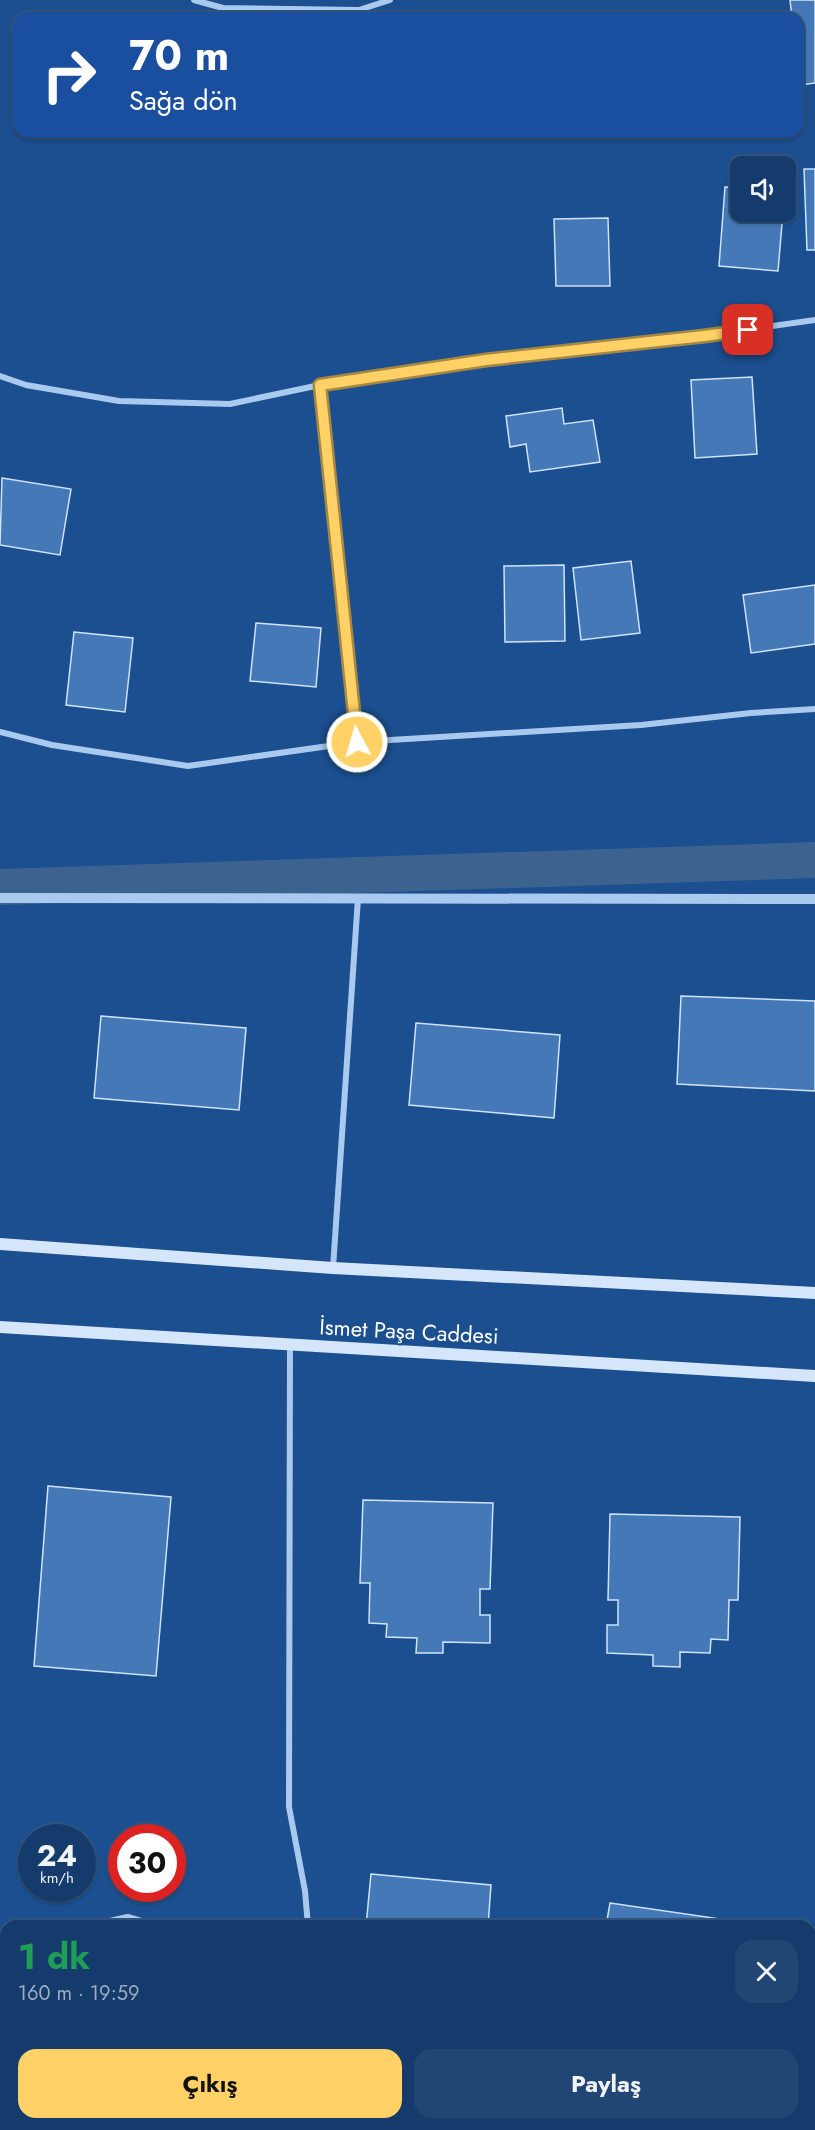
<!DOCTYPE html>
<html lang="tr">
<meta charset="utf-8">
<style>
body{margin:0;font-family:Jost,sans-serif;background:#214673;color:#f1f3f6;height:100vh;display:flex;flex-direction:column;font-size:22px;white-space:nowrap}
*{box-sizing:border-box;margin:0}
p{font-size:20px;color:#9dadc1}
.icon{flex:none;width:33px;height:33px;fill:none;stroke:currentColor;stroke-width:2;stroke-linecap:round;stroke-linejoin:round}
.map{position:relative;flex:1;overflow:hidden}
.drawer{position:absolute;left:0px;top:1920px;width:816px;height:210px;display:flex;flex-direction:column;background:#143b6b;border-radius:18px 18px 0 0;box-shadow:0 2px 4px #0004,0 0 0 2px #33557e}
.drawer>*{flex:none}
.top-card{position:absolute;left:12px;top:12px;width:792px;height:126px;border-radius:18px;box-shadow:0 2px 4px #0004,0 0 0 2px #33557e;background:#1a4fa0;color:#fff;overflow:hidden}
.fabs{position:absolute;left:730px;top:156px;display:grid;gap:12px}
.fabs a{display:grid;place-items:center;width:66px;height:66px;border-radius:12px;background:#143b6b;box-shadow:0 2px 4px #0004,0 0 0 2px #33557e;font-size:30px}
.speed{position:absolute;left:18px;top:1824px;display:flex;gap:12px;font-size:30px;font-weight:700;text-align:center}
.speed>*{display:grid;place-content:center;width:78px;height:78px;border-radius:50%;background:#143b6b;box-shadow:0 2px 4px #0004,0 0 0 2px #33557e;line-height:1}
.speed small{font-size:15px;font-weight:400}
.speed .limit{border:9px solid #d22;background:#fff;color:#111}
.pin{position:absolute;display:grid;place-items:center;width:51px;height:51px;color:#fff;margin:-26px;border-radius:12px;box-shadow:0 3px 9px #0006}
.me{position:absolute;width:66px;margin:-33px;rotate:354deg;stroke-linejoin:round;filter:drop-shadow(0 0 4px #0008)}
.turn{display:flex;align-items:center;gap:21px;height:126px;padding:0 18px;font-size:27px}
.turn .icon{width:78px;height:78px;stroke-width:2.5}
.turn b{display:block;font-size:42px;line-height:51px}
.round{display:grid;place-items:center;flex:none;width:63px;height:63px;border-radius:18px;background:#214673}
.summary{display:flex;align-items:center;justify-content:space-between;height:102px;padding:0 18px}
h1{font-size:36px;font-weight:700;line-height:45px;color:#1e9e55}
.action{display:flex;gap:12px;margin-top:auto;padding:12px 18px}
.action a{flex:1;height:69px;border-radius:18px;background:#ffd166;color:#111;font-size:24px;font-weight:700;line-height:69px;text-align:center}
.action a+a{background:#214673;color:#f1f3f6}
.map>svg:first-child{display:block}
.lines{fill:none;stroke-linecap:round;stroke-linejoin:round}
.canal{stroke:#3c6290;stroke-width:36}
.building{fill:#4478b7;stroke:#cfe3fa;stroke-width:1.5}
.minor{stroke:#a9c9ee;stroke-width:6}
.tertiary{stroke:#a9c9ee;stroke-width:10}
.secondary{stroke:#d6e6fa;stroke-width:12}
.route-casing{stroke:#a68842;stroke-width:15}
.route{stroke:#ffd166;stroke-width:10}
.labels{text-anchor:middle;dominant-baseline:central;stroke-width:4.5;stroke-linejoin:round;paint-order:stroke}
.street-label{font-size:22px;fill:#fff;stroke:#1b4f8f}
</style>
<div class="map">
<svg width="815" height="2130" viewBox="0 0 815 2130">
<rect width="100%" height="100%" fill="#1b4f8f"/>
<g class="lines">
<path class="canal" d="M0,887L815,860"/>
</g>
<g class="building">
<path d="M790,0H815V83L800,85L798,18H792Z"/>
<path d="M567,132H588L568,137Z"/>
<path d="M804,169H815V250H807Z"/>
<path d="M725,187L741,188V212H783L778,271L719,266Z"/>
<path d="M608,218L610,286H556L554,219Z"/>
<path d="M752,377L757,454L695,458L691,380Z"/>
<path d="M562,408L564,424L593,420L600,462L530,472L526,444L510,447L506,416Z"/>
<path d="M2,478L71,489L60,555L0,545Z"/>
<path d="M631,561L640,633L581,640L573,568Z"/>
<path d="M564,565L565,641L505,642L504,566Z"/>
<path d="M815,585V644L751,653L743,595Z"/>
<path d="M256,623L321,628L316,687L250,681Z"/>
<path d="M74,632L133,638L125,712L66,705Z"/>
<path d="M681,996L815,1001V1091L677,1084Z"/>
<path d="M101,1016L246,1028L239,1110L94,1098Z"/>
<path d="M416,1023L560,1035L554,1118L409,1105Z"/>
<path d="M48,1486L171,1497L156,1676L34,1666Z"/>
<path d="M363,1500L493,1503L490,1589H480V1615H490V1643L443,1642V1653H416L417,1638L386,1637L387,1624L369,1623L370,1583H360Z"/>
<path d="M610,1514L740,1517L738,1600H729L728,1640L711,1639L710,1653L680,1652V1667L653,1666V1655L607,1653V1625H618V1600H608Z"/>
<path d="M371,1874L491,1885L488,1926H366Z"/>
<path d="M610,1903L748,1923L747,1926H606Z"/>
</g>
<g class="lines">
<g class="minor">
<path d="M194,0L223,8L359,10L390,0"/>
<path d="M0,376L26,385L119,401L230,404L320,385L486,360L703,336L815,320"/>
<path d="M320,385L357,742"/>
<path d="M0,732L52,745L188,766L357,742L641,725L751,713L815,709"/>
<path d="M333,1268L358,898"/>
<path d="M290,1345L289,1807L305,1891L308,1926"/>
<path d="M309,2130V2124"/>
</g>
<g class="tertiary">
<path d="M0,898L815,899"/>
<path d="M97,1926L128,1919L152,1926"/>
<path d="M0,1952L6,1951"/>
<path d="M249,2130L250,2124"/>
</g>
<g class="secondary">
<path d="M0,1244L333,1268L815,1293"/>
<path d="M0,1327L815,1376"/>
</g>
</g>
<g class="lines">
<g class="route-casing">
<path id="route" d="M357,742L320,385L486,360L704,336L748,330"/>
</g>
<use href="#route" class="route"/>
</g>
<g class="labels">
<g class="street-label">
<text transform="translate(409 1331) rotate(3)">İsmet Paşa Caddesi</text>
</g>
</g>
</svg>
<div class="fabs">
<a><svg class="icon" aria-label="sound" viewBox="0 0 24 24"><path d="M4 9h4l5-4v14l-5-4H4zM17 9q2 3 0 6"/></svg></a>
</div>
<div class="speed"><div>24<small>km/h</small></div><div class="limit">30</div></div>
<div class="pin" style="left:748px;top:330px;background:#d93025"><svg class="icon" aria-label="arrive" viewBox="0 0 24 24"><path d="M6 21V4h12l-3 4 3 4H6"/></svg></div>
<svg class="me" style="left:357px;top:742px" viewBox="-20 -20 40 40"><circle r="17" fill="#ffd166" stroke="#fff" stroke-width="3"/><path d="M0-11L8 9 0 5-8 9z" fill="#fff"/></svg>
<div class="top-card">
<div class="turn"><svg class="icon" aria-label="right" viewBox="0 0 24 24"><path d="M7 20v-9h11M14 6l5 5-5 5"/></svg><div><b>70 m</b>Sağa dön</div></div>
</div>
<section class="drawer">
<div class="summary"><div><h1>1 dk</h1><p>160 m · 19:59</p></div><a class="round"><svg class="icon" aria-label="close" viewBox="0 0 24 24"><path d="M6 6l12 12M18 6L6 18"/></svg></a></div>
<div class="action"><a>Çıkış</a><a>Paylaş</a></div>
</section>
</div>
